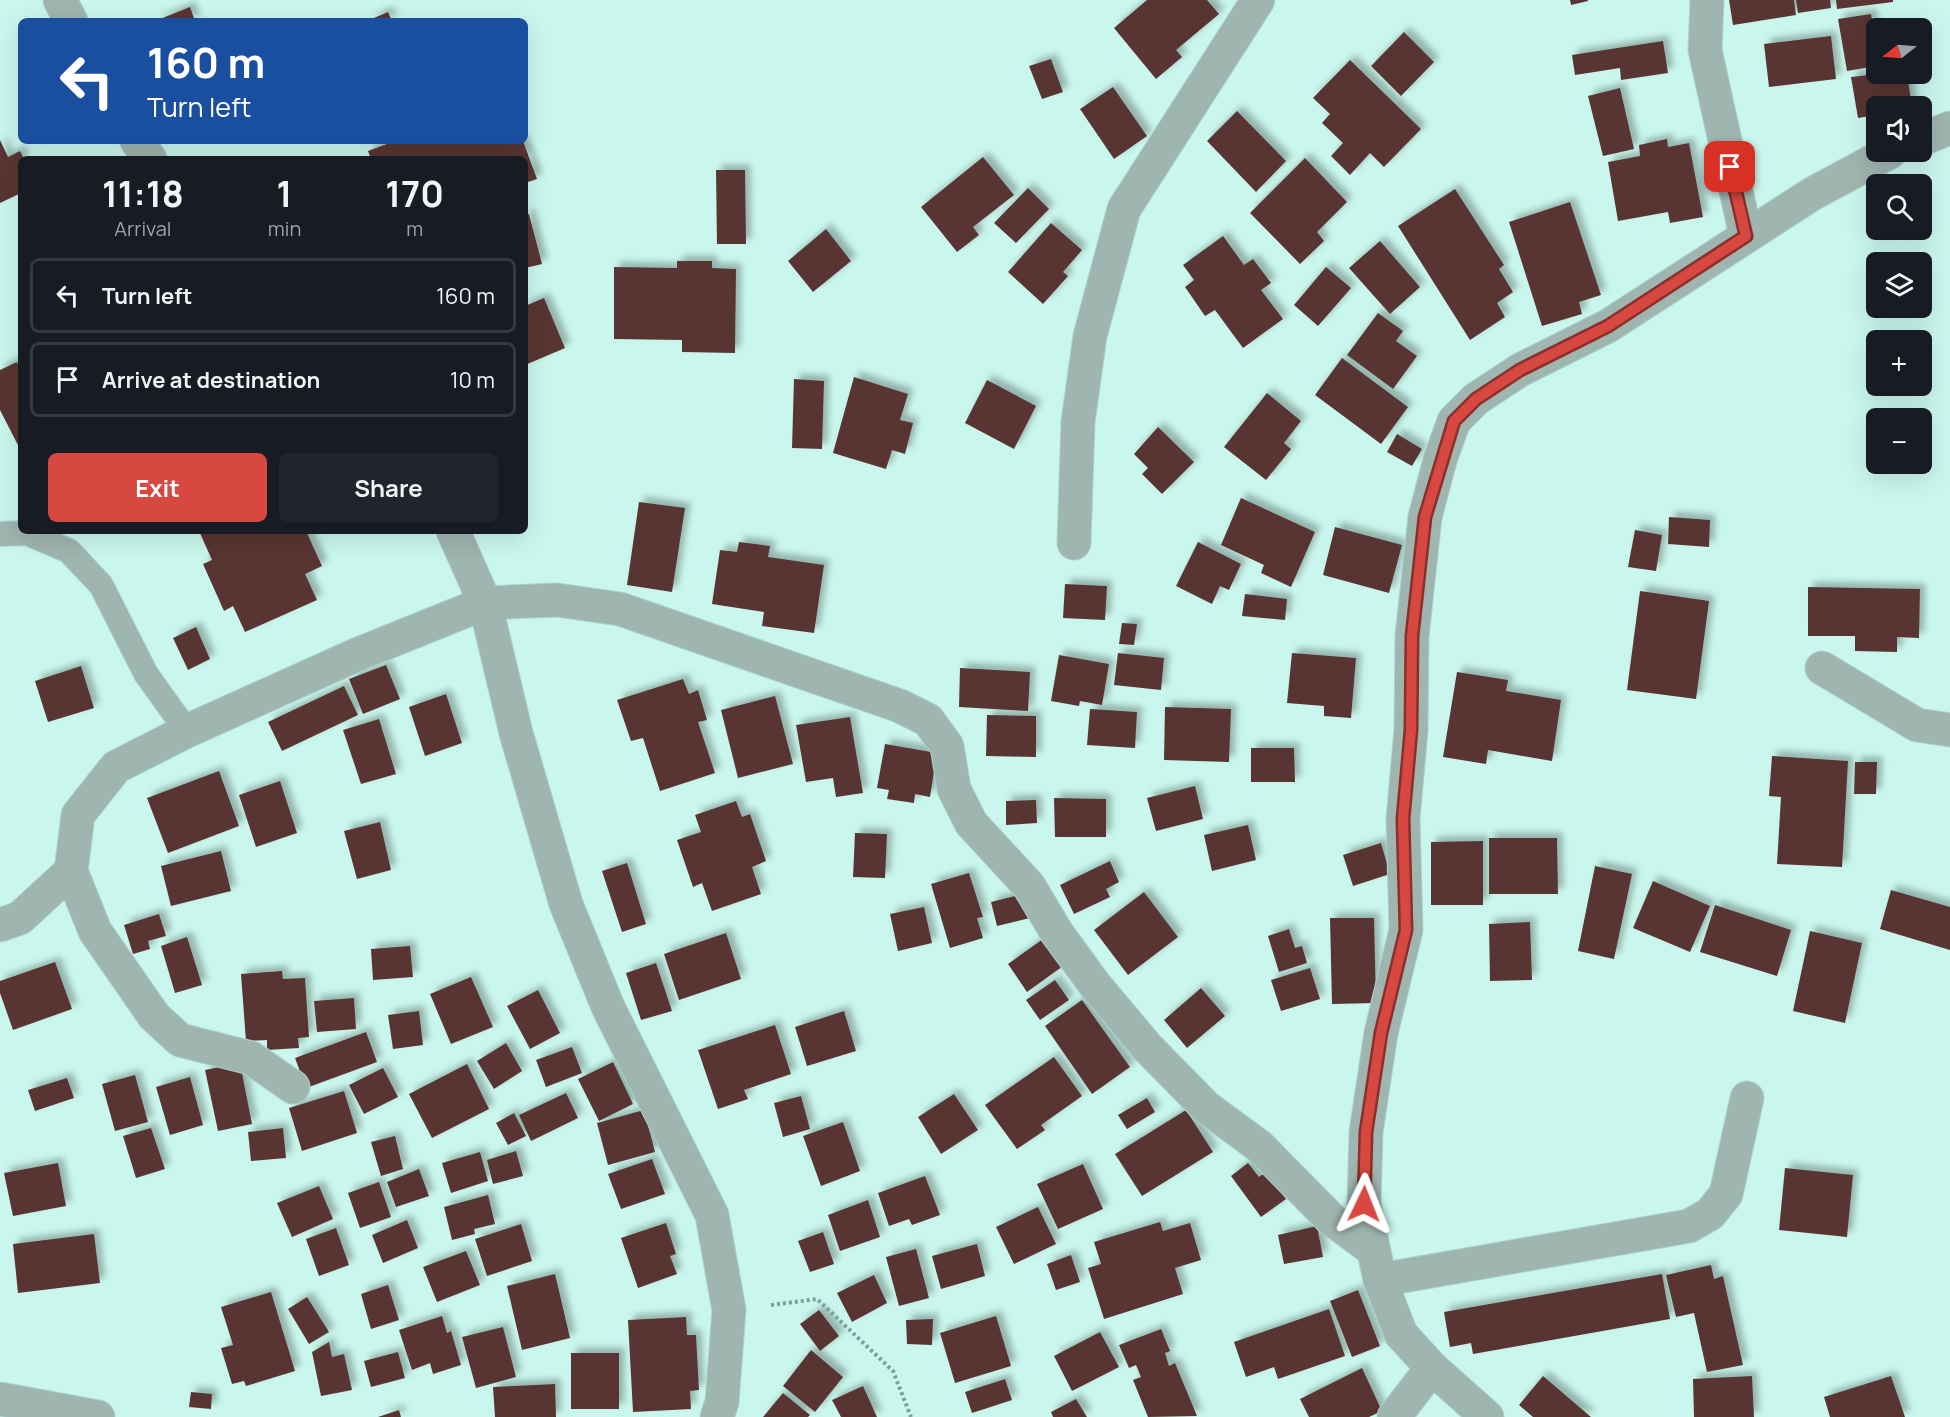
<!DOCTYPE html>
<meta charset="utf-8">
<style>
body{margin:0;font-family:Manrope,sans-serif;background:#20242c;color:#f1f3f6;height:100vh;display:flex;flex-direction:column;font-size:22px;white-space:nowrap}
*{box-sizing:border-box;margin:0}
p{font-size:20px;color:#9ea1a6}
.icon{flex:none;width:33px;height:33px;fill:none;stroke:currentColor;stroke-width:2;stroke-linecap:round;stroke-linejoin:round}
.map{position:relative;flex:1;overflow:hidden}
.drawer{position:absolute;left:18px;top:156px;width:510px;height:378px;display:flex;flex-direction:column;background:#171b24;border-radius:9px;box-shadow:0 6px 24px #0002}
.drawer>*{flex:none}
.top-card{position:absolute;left:18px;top:18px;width:510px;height:126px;border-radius:9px;box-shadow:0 6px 24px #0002;background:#1a4fa0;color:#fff;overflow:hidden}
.needle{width:39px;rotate:253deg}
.fabs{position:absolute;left:1866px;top:18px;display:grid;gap:12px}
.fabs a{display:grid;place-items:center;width:66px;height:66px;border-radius:9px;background:#171b24;box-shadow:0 6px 24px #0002;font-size:30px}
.pin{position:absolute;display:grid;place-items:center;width:51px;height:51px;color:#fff;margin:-26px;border-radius:12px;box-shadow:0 3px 9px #0006}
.me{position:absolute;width:66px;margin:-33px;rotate:2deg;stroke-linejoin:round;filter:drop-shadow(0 0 4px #0008)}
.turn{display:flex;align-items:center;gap:21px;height:126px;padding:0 30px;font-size:27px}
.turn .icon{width:78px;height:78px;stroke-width:2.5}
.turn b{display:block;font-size:42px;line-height:51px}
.eta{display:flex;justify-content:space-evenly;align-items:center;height:102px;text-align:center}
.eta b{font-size:36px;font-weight:700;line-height:42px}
.action{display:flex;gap:12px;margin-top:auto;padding:12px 30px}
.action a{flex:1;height:69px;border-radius:9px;background:#d64840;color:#fff;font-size:24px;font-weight:700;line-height:69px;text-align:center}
.action a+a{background:#20242c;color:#f1f3f6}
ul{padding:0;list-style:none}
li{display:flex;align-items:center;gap:18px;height:75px;margin:0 12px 9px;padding:0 18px;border:3px solid #363941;border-radius:9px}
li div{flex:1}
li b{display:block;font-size:22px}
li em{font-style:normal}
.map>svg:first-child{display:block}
.building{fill:#583632;filter:url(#shadow)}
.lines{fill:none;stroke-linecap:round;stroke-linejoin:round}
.service-casing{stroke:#abd3ca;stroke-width:26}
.minor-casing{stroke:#abd3ca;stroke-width:35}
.path{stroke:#7d9e97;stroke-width:4;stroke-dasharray:3 3;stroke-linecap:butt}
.service{stroke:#9fb5b0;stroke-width:24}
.minor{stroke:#9fb5b0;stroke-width:33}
.route-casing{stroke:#8b2f2a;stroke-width:15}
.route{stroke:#d64840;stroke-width:10}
</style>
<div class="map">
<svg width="1950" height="1417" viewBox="0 0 1950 1417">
<defs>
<filter id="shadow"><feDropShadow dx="5.5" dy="-5.5" stdDeviation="3" flood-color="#0004"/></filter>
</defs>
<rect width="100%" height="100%" fill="#caf7ed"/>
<g class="building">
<path d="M1147,0H1207L1219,14L1176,50L1182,57L1156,79L1114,28Z"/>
<path d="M1570,0H1588V1L1571,5Z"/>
<path d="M1729,0H1794L1796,15L1733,25Z"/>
<path d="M1796,0H1830L1831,8L1798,13Z"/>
<path d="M1836,0H1893V2L1837,9Z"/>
<path d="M190,7L195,21H155Z"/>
<path d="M388,12L392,21H367Z"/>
<path d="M1871,14L1876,43V66L1847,71L1838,19Z"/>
<path d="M1404,32L1434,62L1401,96L1371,66Z"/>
<path d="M1831,36L1836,79L1769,87L1764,44Z"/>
<path d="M1663,41L1668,73L1621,80L1620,68L1575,75L1572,55Z"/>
<path d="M1051,59L1063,92L1042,99L1029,66Z"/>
<path d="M1350,60L1421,129L1384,167L1370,153L1350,175L1331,156L1343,143L1322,123L1330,114L1313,98Z"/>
<path d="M1879,74H1907L1912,106H1876V115L1858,118L1851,77Z"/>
<path d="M1113,87L1147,136L1114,159L1080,109Z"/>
<path d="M1620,88L1634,149L1603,156L1588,96Z"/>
<path d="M1237,111L1286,161L1256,192L1207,141Z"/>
<path d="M1667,139L1668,147L1689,143L1703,217L1670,223L1668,212L1618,221L1608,162L1640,156L1639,145Z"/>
<path d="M0,140L8,157L20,151L24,159H21V193L0,203Z"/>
<path d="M395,141H523L537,179L525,183V159H371L368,151Z"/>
<path d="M983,157L1014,195L973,227L979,235L957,252L921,207Z"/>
<path d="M1305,158L1347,202L1317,232L1324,241L1300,264L1250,213Z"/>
<path d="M716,170H745L746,244H717Z"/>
<path d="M1028,188L1049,209L1016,243L994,223Z"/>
<path d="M1455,189L1504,265L1499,269L1513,292L1497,303L1505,317L1470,340L1398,226Z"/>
<path d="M1570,202L1601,295L1579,302L1582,314L1542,326L1509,222Z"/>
<path d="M529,214L542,264L525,268V215Z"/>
<path d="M1051,223L1082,250L1063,272L1068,276L1043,304L1008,272Z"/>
<path d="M826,229L851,261L813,292L788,261Z"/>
<path d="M1223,236L1244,265L1253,259L1271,283L1261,290L1283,319L1243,348L1215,310L1205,316L1185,287L1194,280L1183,265Z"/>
<path d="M1380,241L1420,287L1390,314L1349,268Z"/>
<path d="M677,261H712V268L736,269L735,353L682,352V340L614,339V267L677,268Z"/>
<path d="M1326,267L1351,288L1318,326L1294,305Z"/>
<path d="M544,298L565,348L525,365V306Z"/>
<path d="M1378,313L1403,331L1396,341L1417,356L1393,389L1347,355Z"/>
<path d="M1342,358L1408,407L1381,444L1315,395Z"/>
<path d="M17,362L21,371V451L0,410V370Z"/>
<path d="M854,377L908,394L900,420L913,423L905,454L892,450L886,469L833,453Z"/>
<path d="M794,379L824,381L822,449L792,448Z"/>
<path d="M987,380L1036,406L1014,449L965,423Z"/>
<path d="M1267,393L1301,421L1284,443L1291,449L1266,480L1224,447Z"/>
<path d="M1158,427L1194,462L1162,494L1142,474L1148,468L1134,454Z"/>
<path d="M1397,434L1422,449L1412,466L1387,452Z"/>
<path d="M1241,498L1315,532L1291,587L1261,573L1264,565L1221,545Z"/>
<path d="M639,502L685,508L672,592L627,585Z"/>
<path d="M1669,517L1710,520L1709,547L1668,544Z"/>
<path d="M1335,527L1402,545L1389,593L1323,575Z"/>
<path d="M1635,530L1662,535L1656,571L1628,567Z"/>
<path d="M199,531H306L322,566L305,574L317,600L245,632L233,606L224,611L203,564L212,560Z"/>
<path d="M739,542L770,546L768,557L824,565L814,633L762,626L764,612L712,604L720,550L737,552Z"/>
<path d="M1198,542L1241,564L1229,590L1220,586L1212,604L1176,586Z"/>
<path d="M1065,584L1107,586L1105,620L1063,618Z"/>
<path d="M1808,587L1920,589L1919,638L1897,637V652L1855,651V636H1808Z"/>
<path d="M1640,591L1709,601L1696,699L1627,690Z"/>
<path d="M1245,594L1287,599L1285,620L1242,616Z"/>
<path d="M1122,623L1137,624L1134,645L1119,644Z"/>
<path d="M196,627L210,659L188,670L173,638Z"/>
<path d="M1118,653L1164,658L1161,690L1114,685Z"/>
<path d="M1292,653L1356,658L1351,718L1324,716V706L1287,703Z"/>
<path d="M1059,655L1109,664L1102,705L1080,701L1079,706L1051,701Z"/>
<path d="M386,665L400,699L363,714L349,679Z"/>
<path d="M81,666L94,708L48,722L35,681Z"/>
<path d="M960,668L1030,672L1028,711L959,707Z"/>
<path d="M1457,672L1508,680L1506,691L1561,700L1552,761L1488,750L1486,764L1443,757Z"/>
<path d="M683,679L689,694L698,690L707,720L698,722L715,773L660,791L643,738L631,741L617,700Z"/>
<path d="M344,686L358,715L282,751L268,722Z"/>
<path d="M446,694L462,743L425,756L409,707Z"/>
<path d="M775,696L793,764L738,778L721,710Z"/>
<path d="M1165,707L1231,709L1229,762L1164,760Z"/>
<path d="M1090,709L1137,712L1135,748L1087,745Z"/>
<path d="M987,715L1036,716V757L986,756Z"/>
<path d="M850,717L863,793L836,797L833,778L806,782L796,725Z"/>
<path d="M379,719L396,774L361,784L343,730Z"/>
<path d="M885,744L937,753L930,797L915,794L914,803L887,799L889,790L877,788Z"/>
<path d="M1251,748H1294L1295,782H1251Z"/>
<path d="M1772,756L1848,761L1842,867L1777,864L1781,797L1769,796Z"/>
<path d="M1855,762H1877L1876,794H1854Z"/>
<path d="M219,771L239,826L168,853L147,798Z"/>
<path d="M280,781L297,833L256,847L239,795Z"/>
<path d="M1195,786L1203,819L1156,831L1147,798Z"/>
<path d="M1054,798L1106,799V837H1055Z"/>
<path d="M1036,800L1037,823L1006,825V801Z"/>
<path d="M736,801L742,817L750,814L766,861L752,867L761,894L712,911L702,883L693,887L677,840L701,832L695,815Z"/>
<path d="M380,822L391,870L357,879L344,831Z"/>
<path d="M1248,825L1256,860L1212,871L1204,835Z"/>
<path d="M855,833L887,834L885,878L853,877Z"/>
<path d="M1489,838H1557L1558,894H1489Z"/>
<path d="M1483,841V905H1431V842Z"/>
<path d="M1381,843L1390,874L1353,886L1343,855Z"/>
<path d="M221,851L231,891L171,906L161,866Z"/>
<path d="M1110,861L1119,882L1106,889L1110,897L1074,914L1060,885Z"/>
<path d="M627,863L646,924L622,932L602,871Z"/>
<path d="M1595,866L1632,874L1614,959L1578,951Z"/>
<path d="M969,873L983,917L977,918L983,938L950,948L931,884Z"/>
<path d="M1653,881L1710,906L1690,952L1633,928Z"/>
<path d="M1891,890L1950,907V950L1880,929Z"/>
<path d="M1144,892L1178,937L1128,975L1094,930Z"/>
<path d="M1023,894L1030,918L997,926L991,902Z"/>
<path d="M1715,905L1791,930L1777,976L1700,952Z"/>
<path d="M924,907L932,943L898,951L890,914Z"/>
<path d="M159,914L166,936L148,941L150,949L133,954L124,925Z"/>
<path d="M1330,918H1374L1376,1003L1332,1004Z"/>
<path d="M1530,922L1532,980L1490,981L1489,924Z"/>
<path d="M1289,929L1295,948L1302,946L1307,963L1279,972L1268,936Z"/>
<path d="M1810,931L1862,943L1845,1023L1793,1011Z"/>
<path d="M726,933L741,979L679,1000L664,954Z"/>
<path d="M187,937L202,985L175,993L161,946Z"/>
<path d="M1043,939L1063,966L1027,992L1008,964Z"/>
<path d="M410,946L413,977L373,980L371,949Z"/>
<path d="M55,962L72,1009L13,1030L0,993V981Z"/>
<path d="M656,963L672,1011L641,1020L626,973Z"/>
<path d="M1310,968L1320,999L1281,1011L1271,980Z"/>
<path d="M282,971L283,979L305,978L309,1037L298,1038L299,1048L267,1050V1040L246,1041L241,974Z"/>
<path d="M471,977L493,1027L451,1044L430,994Z"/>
<path d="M1055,980L1069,1000L1040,1020L1026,1000Z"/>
<path d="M1201,988L1225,1016L1187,1048L1164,1020Z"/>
<path d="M538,990L560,1033L530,1049L507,1006Z"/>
<path d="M354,998L356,1029L317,1032L314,1001Z"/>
<path d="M1082,1000L1130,1067L1092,1094L1045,1026Z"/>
<path d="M419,1011L423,1045L393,1049L388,1015Z"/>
<path d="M844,1011L856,1051L807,1066L795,1027Z"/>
<path d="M775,1025L791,1074L744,1090L748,1099L718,1109L698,1050Z"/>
<path d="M366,1032L377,1062L306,1088L295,1058Z"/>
<path d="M506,1043L522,1071L494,1089L477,1061Z"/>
<path d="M572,1047L582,1073L546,1087L536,1060Z"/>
<path d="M1054,1057L1082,1096L1041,1125L1045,1130L1017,1149L985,1105Z"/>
<path d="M613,1062L633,1104L599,1121L578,1079Z"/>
<path d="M240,1063L252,1124L218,1131L205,1070Z"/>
<path d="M467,1064L489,1109L432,1138L409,1094Z"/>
<path d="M383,1068L398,1097L364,1114L349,1085Z"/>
<path d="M135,1075L148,1122L115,1131L102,1084Z"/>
<path d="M190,1077L203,1125L170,1135L156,1087Z"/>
<path d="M67,1078L74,1098L35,1111L28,1090Z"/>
<path d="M344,1091L357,1133L302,1151L289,1108Z"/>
<path d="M566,1093L578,1118L531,1141L519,1115Z"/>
<path d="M954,1094L978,1130L941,1154L918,1117Z"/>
<path d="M801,1096L810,1129L783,1137L774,1103Z"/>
<path d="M1147,1098L1155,1112L1127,1129L1118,1115Z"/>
<path d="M644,1110L655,1152L608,1165L597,1123Z"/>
<path d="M1186,1110L1213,1152L1142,1196L1115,1154Z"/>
<path d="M514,1113L526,1136L508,1145L496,1123Z"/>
<path d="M843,1122L860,1171L821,1186L803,1136Z"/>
<path d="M151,1128L165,1169L136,1178L123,1136Z"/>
<path d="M283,1128L286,1158L251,1161L248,1132Z"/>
<path d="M395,1136L403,1169L381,1176L371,1142Z"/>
<path d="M516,1151L523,1176L493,1184L487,1160Z"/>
<path d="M480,1152L488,1181L451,1193L442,1163Z"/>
<path d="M652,1159L665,1194L621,1209L608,1174Z"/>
<path d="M58,1163L66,1206L13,1216L4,1173Z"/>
<path d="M1248,1163L1259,1177L1266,1172L1286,1199L1261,1217L1231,1176Z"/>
<path d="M1083,1164L1103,1209L1058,1229L1037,1184Z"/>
<path d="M1785,1168L1853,1175L1847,1237L1779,1230Z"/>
<path d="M419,1169L429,1196L396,1207L387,1182Z"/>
<path d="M925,1176L940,1215L912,1225L909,1219L889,1226L878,1193Z"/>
<path d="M379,1182L391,1217L360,1228L348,1193Z"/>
<path d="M319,1186L333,1219L292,1237L277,1203Z"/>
<path d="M488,1195L495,1224L474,1229L475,1234L452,1240L444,1207Z"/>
<path d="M868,1200L880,1237L840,1251L828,1215Z"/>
<path d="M1038,1207L1056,1244L1014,1264L996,1227Z"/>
<path d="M407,1220L418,1248L383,1263L372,1235Z"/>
<path d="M1160,1222L1163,1231L1190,1223L1201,1260L1175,1268L1183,1294L1104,1319L1088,1268L1101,1264L1094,1242Z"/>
<path d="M666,1223L676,1254L670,1256L677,1274L638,1288L621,1238Z"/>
<path d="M521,1224L532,1261L487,1276L475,1239Z"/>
<path d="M1317,1226L1323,1257L1284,1264L1278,1235Z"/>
<path d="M336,1228L349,1265L319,1276L306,1239Z"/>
<path d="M823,1232L834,1264L810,1272L798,1241Z"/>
<path d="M94,1234L100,1283L18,1293L13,1244Z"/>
<path d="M977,1244L985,1276L941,1289L932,1256Z"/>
<path d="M916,1249L929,1298L899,1306L886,1257Z"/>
<path d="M466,1251L480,1285L437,1302L423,1267Z"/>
<path d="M1071,1255L1080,1282L1056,1290L1047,1264Z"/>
<path d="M1711,1265L1714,1279L1723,1276L1743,1365L1707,1372L1694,1313L1676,1317L1666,1275Z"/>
<path d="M555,1274L570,1338L522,1350L507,1286Z"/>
<path d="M1662,1274L1670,1319L1473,1354L1471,1343L1450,1347L1444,1312Z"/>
<path d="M874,1275L887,1303L852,1322L837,1293Z"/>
<path d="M388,1285L399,1320L371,1329L361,1294Z"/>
<path d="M1358,1290L1380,1346L1352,1357L1330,1301Z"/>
<path d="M271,1292L295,1371L246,1386L244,1381L232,1384L221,1348L233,1345L221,1307Z"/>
<path d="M307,1297L329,1332L309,1344L288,1309Z"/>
<path d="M1329,1309L1345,1356L1278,1379L1274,1367L1246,1377L1234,1342Z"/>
<path d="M819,1310L839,1336L820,1351L800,1324Z"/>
<path d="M442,1316L447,1333L451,1331L461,1365L433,1374L430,1363L412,1370L399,1330Z"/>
<path d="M996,1316L1011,1366L955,1383L940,1333Z"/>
<path d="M686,1317L687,1335H696L699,1390L690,1391L691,1409L633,1412L628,1320Z"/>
<path d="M933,1319L932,1345L907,1344L906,1320Z"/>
<path d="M503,1327L516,1377L476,1388L462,1337Z"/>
<path d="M1161,1329L1170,1351L1165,1353L1169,1366L1175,1363L1197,1416L1148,1417L1133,1380L1141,1377L1136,1365L1129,1368L1119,1345Z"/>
<path d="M1100,1332L1119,1367L1072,1391L1054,1356Z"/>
<path d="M329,1342L332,1357L344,1354L352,1390L321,1396L312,1352Z"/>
<path d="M811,1350L843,1377L815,1412L783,1386Z"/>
<path d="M398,1352L405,1378L371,1387L364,1361Z"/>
<rect x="571" y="1353" width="48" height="56"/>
<path d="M1362,1368L1382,1411L1369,1417H1309L1300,1399Z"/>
<path d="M1543,1376L1591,1417H1533L1519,1405Z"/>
<path d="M1752,1376L1754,1417H1694L1693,1379Z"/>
<path d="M1891,1376L1905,1417H1830L1824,1397Z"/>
<path d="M1005,1379L1012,1400L972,1413L965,1392Z"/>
<path d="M555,1384L556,1417H495L493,1387Z"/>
<path d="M863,1386L877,1417H841L832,1400Z"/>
<path d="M191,1392L212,1394L211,1409L189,1407Z"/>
<path d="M783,1393L810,1415L808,1417H763Z"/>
<path d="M1076,1399L1087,1417H1053L1051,1412Z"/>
<path d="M399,1410L401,1417H378Z"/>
</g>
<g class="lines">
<g class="service-casing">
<path id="service" d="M0,534L27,533L69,551L101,585L146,674L187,731"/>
</g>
<g class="minor-casing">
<g id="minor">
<path d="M60,0L71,21"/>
<path d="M1707,0L1705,50L1746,236"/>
<path d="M1922,139L1950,128"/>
<path d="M137,141L150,159"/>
<path d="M453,531L485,603L516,733L566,904L608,1007L712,1215L729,1310L722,1402L717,1417"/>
<path d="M1074,543L1078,422L1090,336L1124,209L1258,0"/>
<path d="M1822,668L1917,725L1950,730"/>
<path d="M0,925L20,918L71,871"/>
<path d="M293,1087L251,1058L180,1040L154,1016L95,931L71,871L78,815L116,767L187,731L356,655L485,603L557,600L620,609L900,706L928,720L947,746L954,789L971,823L1029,886L1057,933L1095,985L1147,1047L1206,1107L1259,1146L1331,1219L1372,1249"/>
<path d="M1380,1280L1689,1226L1710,1214L1726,1194L1747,1098"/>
<path d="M0,1399L98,1417"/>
<path d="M1394,1417L1432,1368"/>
<path d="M1487,1417L1432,1368L1401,1334L1380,1280L1364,1204L1366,1132L1381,1033L1406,930L1403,819L1411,730L1412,636L1425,517L1440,460L1454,421L1476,399L1520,370L1608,326L1812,194L1890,152"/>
</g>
</g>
<path class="path" d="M771,1305L817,1299L893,1371L911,1417"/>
<use href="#service" class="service"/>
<use href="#minor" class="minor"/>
</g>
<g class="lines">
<g class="route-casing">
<path id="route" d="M1364,1204L1366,1132L1381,1033L1406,930L1403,819L1411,730L1412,636L1425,517L1454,421L1476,399L1520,370L1608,326L1746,236L1730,167"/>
</g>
<use href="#route" class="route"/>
</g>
</svg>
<div class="fabs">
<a><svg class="needle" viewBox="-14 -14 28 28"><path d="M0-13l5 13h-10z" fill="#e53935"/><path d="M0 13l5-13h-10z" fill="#9ea1a6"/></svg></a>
<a><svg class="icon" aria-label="sound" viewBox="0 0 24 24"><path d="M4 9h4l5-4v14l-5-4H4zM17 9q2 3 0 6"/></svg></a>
<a><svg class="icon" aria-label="search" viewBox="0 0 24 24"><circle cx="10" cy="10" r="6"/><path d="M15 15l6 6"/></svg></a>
<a><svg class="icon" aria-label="layers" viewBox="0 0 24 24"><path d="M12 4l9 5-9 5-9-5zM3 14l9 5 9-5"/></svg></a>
<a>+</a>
<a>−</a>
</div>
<div class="pin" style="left:1730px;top:167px;background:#d93025"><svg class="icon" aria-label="arrive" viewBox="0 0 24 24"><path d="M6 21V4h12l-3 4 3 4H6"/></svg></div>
<svg class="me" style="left:1364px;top:1204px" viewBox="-20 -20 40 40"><path d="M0-17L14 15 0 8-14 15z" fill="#d64840" stroke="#fff" stroke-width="4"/></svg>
<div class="top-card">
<div class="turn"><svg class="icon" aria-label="left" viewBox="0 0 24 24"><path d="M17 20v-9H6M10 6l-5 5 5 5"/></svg><div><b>160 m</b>Turn left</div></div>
</div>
<section class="drawer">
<div class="eta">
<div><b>11:18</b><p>Arrival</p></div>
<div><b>1</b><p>min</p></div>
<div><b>170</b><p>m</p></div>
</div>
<ul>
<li><svg class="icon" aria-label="left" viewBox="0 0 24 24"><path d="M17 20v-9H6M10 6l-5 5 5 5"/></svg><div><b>Turn left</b></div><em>160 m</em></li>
<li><svg class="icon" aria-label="arrive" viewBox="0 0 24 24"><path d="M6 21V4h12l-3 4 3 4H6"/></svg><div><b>Arrive at destination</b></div><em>10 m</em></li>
</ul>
<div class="action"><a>Exit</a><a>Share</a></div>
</section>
</div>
